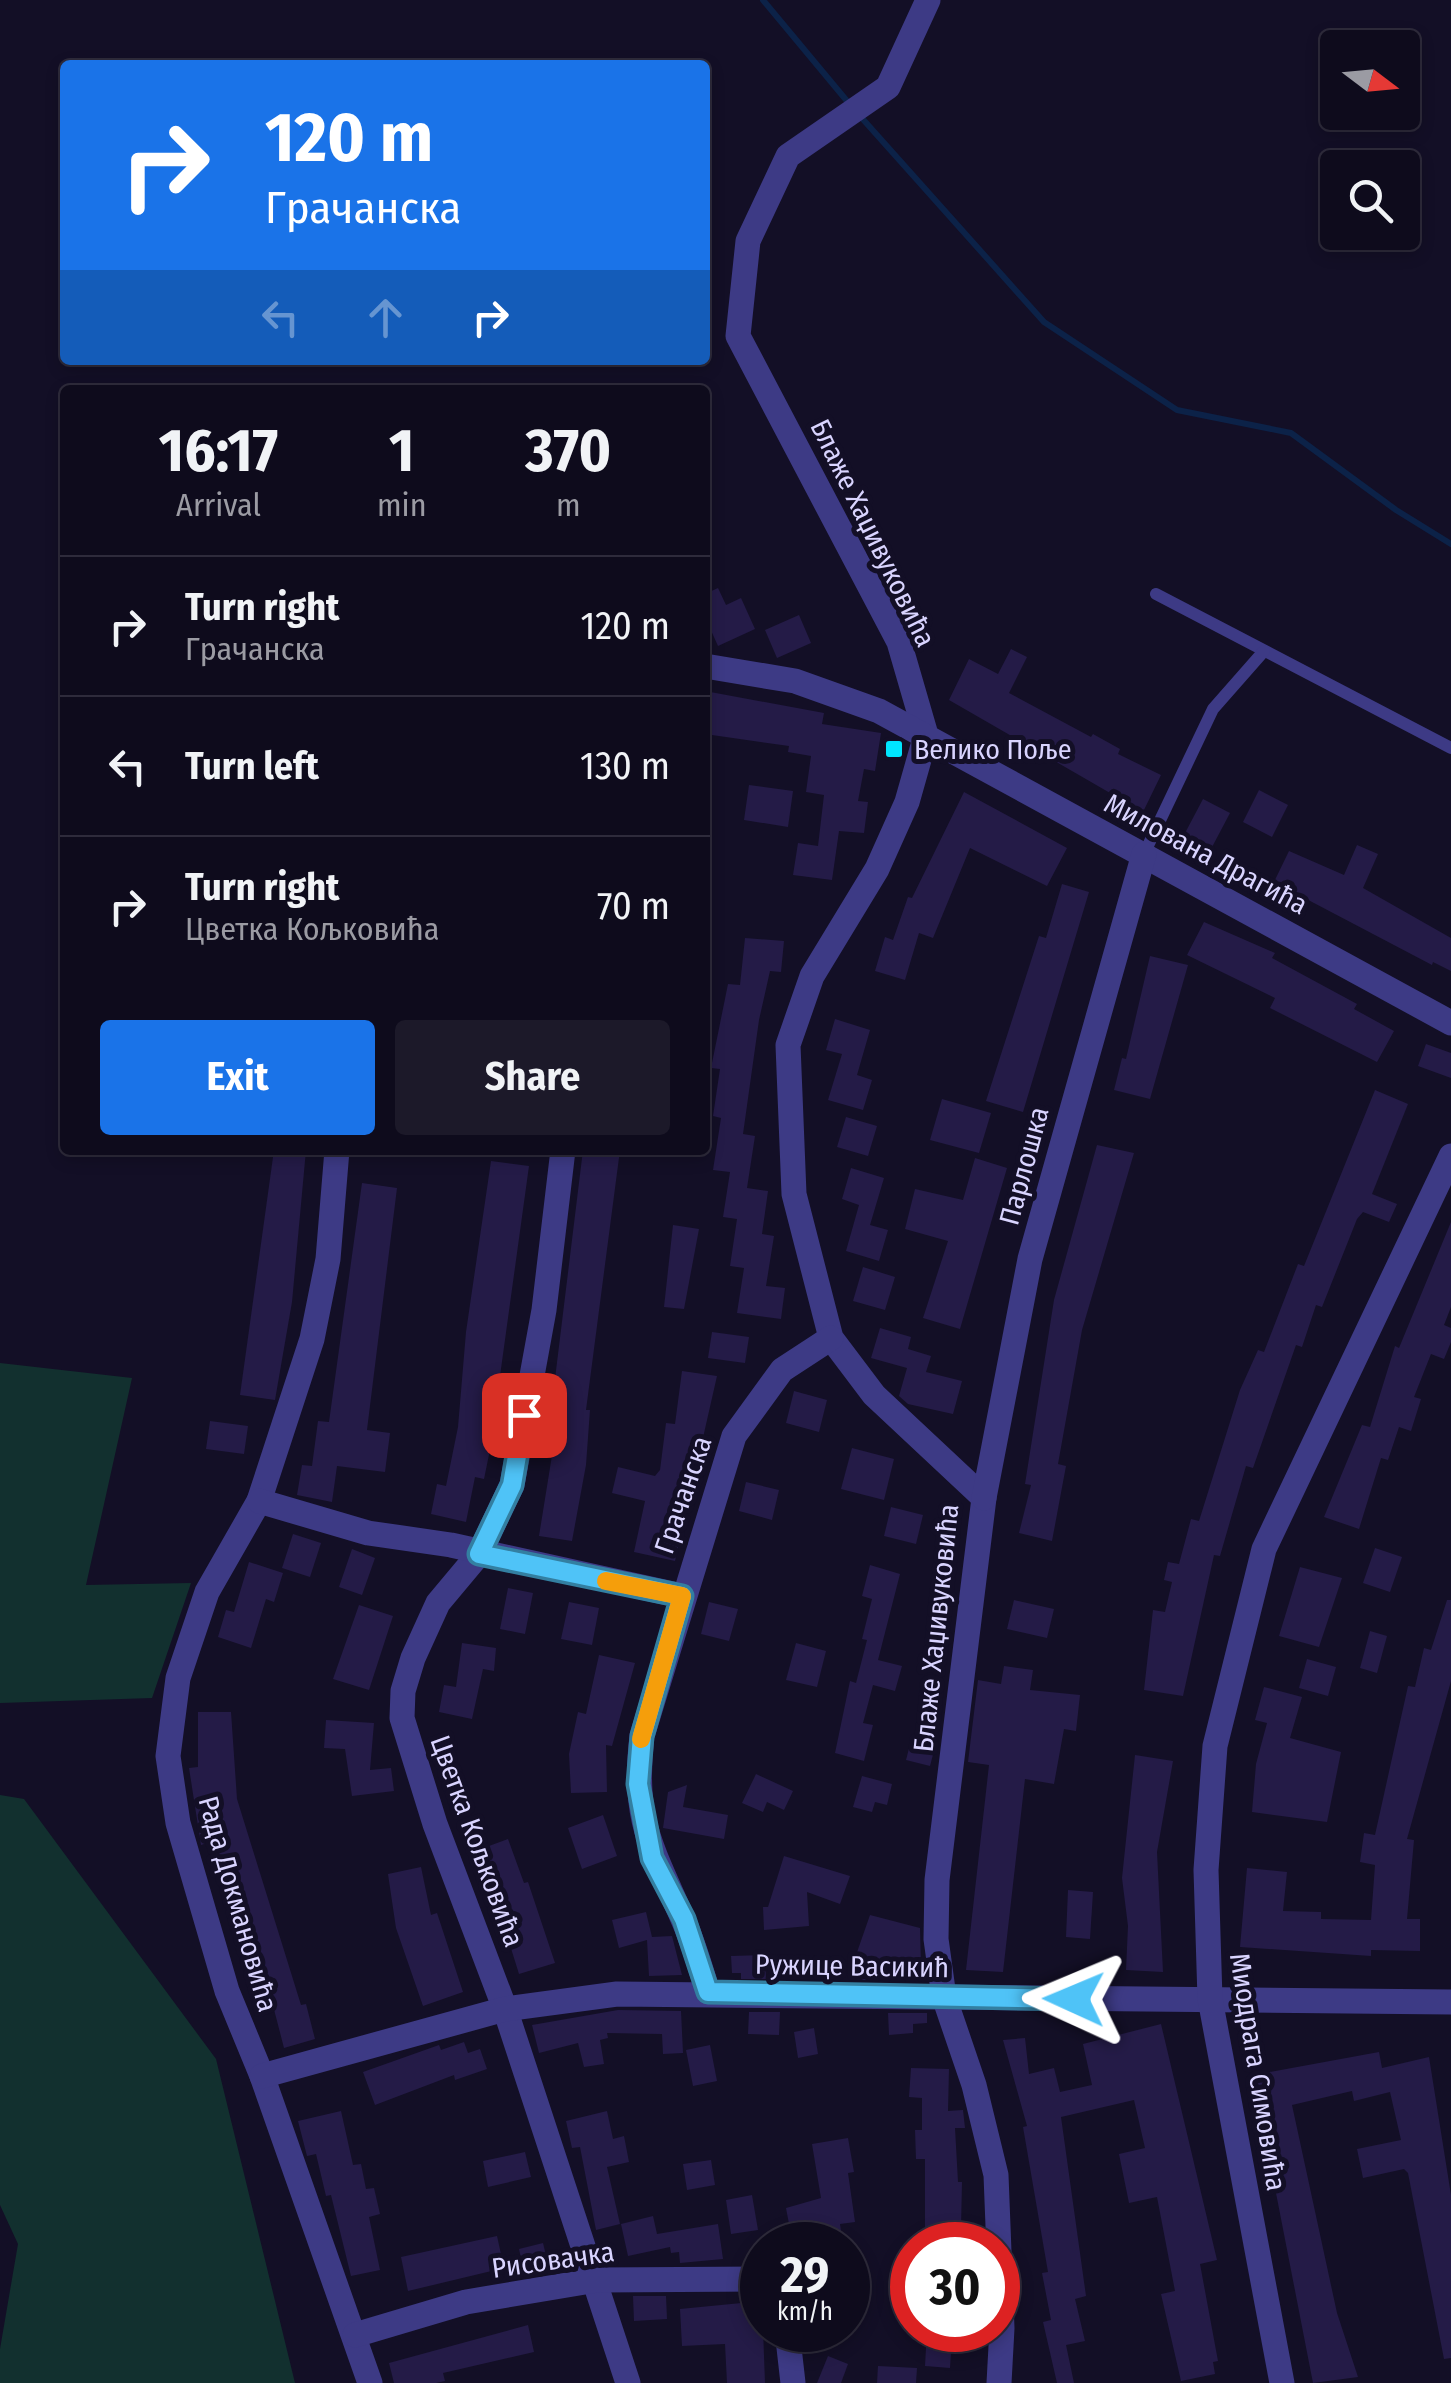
<!DOCTYPE html>
<meta charset="utf-8">
<style>
body{margin:0;font-family:"Fira Sans Condensed",sans-serif;background:#1c1929;color:#f1f3f6;height:100vh;display:flex;flex-direction:column;font-size:38px;white-space:nowrap}
*{box-sizing:border-box;margin:0}
p{font-size:32px;color:#9b9ba3}
.icon{flex:none;width:55px;height:55px;fill:none;stroke:currentColor;stroke-width:2;stroke-linecap:round;stroke-linejoin:round}
.map{position:relative;flex:1;overflow:hidden}
.side{position:absolute;left:60px;top:385px;width:650px;height:770px;display:flex;flex-direction:column;background:#0e0b1c;border-radius:10px;box-shadow:0 5px 15px #0003,0 0 0 2px #2e2b3b}
.side>*{flex:none}
.guide{position:absolute;left:60px;top:60px;width:650px;height:305px;border-radius:10px;box-shadow:0 5px 15px #0003,0 0 0 2px #2e2b3b;background:#1a73e8;color:#fff;overflow:hidden}
.needle{width:65px;rotate:106deg}
.fabs{position:absolute;left:1320px;top:30px;display:grid;gap:20px}
.fabs a{display:grid;place-items:center;width:100px;height:100px;border-radius:10px;background:#0e0b1c;box-shadow:0 5px 15px #0003,0 0 0 2px #2e2b3b;font-size:50px}
.speed{position:absolute;left:740px;top:2222px;display:flex;gap:20px;font-size:50px;font-weight:700;text-align:center}
.speed>*{display:grid;place-content:center;width:130px;height:130px;border-radius:50%;background:#0e0b1c;box-shadow:0 5px 15px #0003,0 0 0 2px #2e2b3b;line-height:1}
.speed small{font-size:25px;font-weight:400}
.speed .limit{border:15px solid #d22;background:#fff;color:#111}
.pin{position:absolute;display:grid;place-items:center;width:85px;height:85px;color:#fff;margin:-42px;border-radius:20px;box-shadow:0 5px 15px #0006}
.me{position:absolute;width:110px;margin:-55px;rotate:271deg;stroke-linejoin:round;filter:drop-shadow(0 0 8px #0008)}
.turn{display:flex;align-items:center;gap:35px;height:210px;padding:0 40px;font-size:45px}
.turn .icon{width:130px;height:130px;stroke-width:2.5}
.turn b{display:block;font-size:70px;line-height:85px}
.lanes{display:flex;align-items:center;height:95px;padding:0 40px;background:#0003;justify-content:center;gap:50px;direction:ltr}
.lanes .off{opacity:.35}
.eta{display:flex;justify-content:space-evenly;align-items:center;height:170px;text-align:center}
.eta b{font-size:60px;font-weight:700;line-height:70px}
.cta{display:flex;gap:20px;margin-top:auto;padding:20px 40px}
.cta a{flex:1;height:115px;border-radius:10px;background:#1a73e8;color:#fff;font-size:40px;font-weight:700;line-height:115px;text-align:center}
.cta a+a{background:#1c1929;color:#f1f3f6}
ul{padding:0;list-style:none}
li{display:flex;align-items:center;gap:30px;height:140px;padding:0 40px;border-top:2px solid #2e2b3b}
li div{flex:1}
li b{display:block;font-size:38px}
li em{font-style:normal}
.map>svg:first-child{display:block}
.green{fill:#12302f}
.lines{fill:none;stroke-linecap:round;stroke-linejoin:round}
.stream{stroke:#0c2248;stroke-width:6}
.building{fill:#241b47}
.lane{stroke:#3d3a85;stroke-width:12}
.street{stroke:#3d3a85;stroke-width:25}
.route-casing{stroke:#337fa1;stroke-width:25}
.route{stroke:#4fc3f7;stroke-width:18}
.slow{stroke:#f59e0b;stroke-width:18}
.poi-dot{fill:#00e5ff;stroke:#130f26;stroke-width:4}
.labels{text-anchor:middle;dominant-baseline:central;stroke-width:10;stroke-linejoin:round;paint-order:stroke}
.street-label{font-size:28px;fill:#d9d4ff;stroke:#130f26}
.poi-label{font-size:28px;fill:#d9d4ff;stroke:#130f26;text-anchor:start}
</style>
<div class="map">
<svg width="1451" height="2383" viewBox="0 0 1451 2383">
<rect width="100%" height="100%" fill="#130f26"/>
<g class="green">
<path d="M0,1363L132,1378L86,1585L191,1583L152,1698L0,1703Z"/>
<path d="M0,1795L24,1799L216,2059L295,2383H0V2349L18,2244L0,2205Z"/>
</g>
<g class="lines">
<g class="stream">
<path d="M763,0L852,107"/>
<path d="M860,116L1044,322L1177,410L1291,433L1396,510L1451,544"/>
</g>
</g>
<g class="building">
<path d="M718,588L726,605L741,598L755,629L718,646L705,617V594Z"/>
<path d="M799,615L811,643L777,658L765,630Z"/>
<path d="M1011,649L1027,657L1009,693L1091,737L1093,734L1120,749L1118,754L1161,775L1143,812L949,700L969,659L998,674Z"/>
<path d="M705,691L824,713L822,724L881,733L875,771L864,769L858,801L868,802L864,833L839,831L832,880L793,875L798,843L818,846L824,795L806,792L811,756L788,752L789,746L705,734Z"/>
<path d="M749,785L793,791L788,827L744,820Z"/>
<path d="M1259,790L1288,805L1272,837L1243,822Z"/>
<path d="M964,792L1067,848L1047,886L970,848L933,938L919,933L905,980L875,971L885,937L893,940L908,897L912,898Z"/>
<path d="M1203,799L1230,813L1211,849L1184,835Z"/>
<path d="M1357,845L1378,854L1363,888L1451,938V971L1433,962L1432,965L1274,882L1289,851L1344,875Z"/>
<path d="M1062,884L1089,892L1023,1112L986,1101L1039,936L1046,938Z"/>
<path d="M1204,922L1275,953L1272,958L1357,1004L1354,1009L1394,1031L1377,1062L1270,1008L1275,998L1187,955Z"/>
<path d="M745,938L784,941L781,972L770,971L759,1020L743,1134L755,1136L747,1188L768,1191L762,1234L774,1236L766,1286L785,1288L781,1319L737,1313L744,1268L730,1266L737,1219L723,1217L730,1172L713,1170L721,1118L713,1116L720,1069L711,1068L728,984L740,985Z"/>
<path d="M1150,956L1188,965L1150,1099L1114,1090L1122,1058L1126,1059Z"/>
<path d="M835,1019L870,1030L857,1075L872,1080L863,1110L828,1100L842,1054L826,1050Z"/>
<path d="M1426,1044L1451,1053V1078L1418,1066Z"/>
<path d="M1375,1090L1408,1104L1372,1194L1397,1204L1389,1222L1363,1212L1357,1219L1322,1307L1316,1305L1302,1347L1296,1345L1253,1468L1246,1466L1220,1556L1214,1555L1183,1696L1144,1690L1153,1610L1165,1612L1172,1582L1164,1580L1168,1562L1179,1564L1191,1519L1199,1521L1240,1390L1258,1350L1264,1352L1298,1264L1304,1266Z"/>
<path d="M942,1099L991,1113L979,1153L930,1140Z"/>
<path d="M846,1117L877,1126L868,1156L837,1147Z"/>
<path d="M1097,1145L1134,1153L1082,1330L1058,1464L1066,1466L1052,1541L1019,1533L1031,1485L1025,1484L1054,1300Z"/>
<path d="M274,1150H306L292,1302L275,1400L240,1395Z"/>
<path d="M583,1150H620L586,1410H590L586,1465L572,1541L539,1536L554,1443L559,1388L554,1387Z"/>
<path d="M975,1158L1007,1168L960,1329L923,1318L948,1241L905,1229L915,1189L963,1200Z"/>
<path d="M491,1161L529,1166L500,1376L494,1375L485,1444L491,1445L484,1479L475,1477L466,1522L431,1514L437,1484L446,1486L458,1427L466,1332Z"/>
<path d="M851,1168L884,1178L870,1225L888,1230L879,1261L846,1251L859,1205L842,1199Z"/>
<path d="M362,1183L397,1188L367,1430L390,1433L385,1472L337,1466L332,1502L297,1495L302,1465L312,1466L318,1421L329,1422Z"/>
<path d="M1451,1222V1307L1444,1325L1451,1328V1342L1444,1359L1431,1354L1414,1397L1421,1399L1411,1431L1399,1427L1388,1460L1381,1458L1359,1529L1324,1517L1362,1425L1370,1427L1395,1346L1399,1348Z"/>
<path d="M673,1225L699,1229L684,1309L664,1307Z"/>
<path d="M863,1267L895,1277L885,1310L853,1301Z"/>
<path d="M880,1328L911,1337L908,1349L931,1356L926,1372L962,1381L953,1414L908,1404L899,1396L907,1368L871,1358Z"/>
<path d="M712,1332L749,1337L745,1363L708,1358Z"/>
<path d="M682,1371L717,1376L675,1561L634,1552L645,1501L612,1493L618,1467L655,1476L660,1470L666,1423L675,1424Z"/>
<path d="M794,1391L827,1400L819,1432L786,1423Z"/>
<path d="M210,1421L248,1426L244,1454L206,1449Z"/>
<path d="M852,1448L894,1459L884,1500L841,1489Z"/>
<path d="M746,1482L779,1490L772,1520L739,1511Z"/>
<path d="M891,1507L923,1515L916,1544L884,1536Z"/>
<path d="M293,1534L321,1543L310,1577L282,1568Z"/>
<path d="M1375,1548L1402,1557L1390,1592L1363,1583Z"/>
<path d="M352,1549L375,1558L362,1595L339,1587Z"/>
<path d="M249,1562L283,1573L274,1602L266,1599L251,1648L218,1637L226,1610L234,1612Z"/>
<path d="M870,1565L900,1574L878,1660L902,1666L895,1691L873,1685L863,1723L873,1725L864,1761L835,1753L850,1681L856,1683L867,1640L862,1639L872,1599L862,1596Z"/>
<path d="M1300,1567L1342,1578L1319,1647L1279,1636Z"/>
<path d="M508,1588L533,1593L525,1634L500,1629Z"/>
<path d="M1014,1600L1054,1609L1047,1638L1007,1629Z"/>
<path d="M1447,1600H1451V1681L1407,1839L1414,1840L1407,1919H1420V1951L1371,1950V1956L1240,1947L1247,1868L1287,1872L1283,1911L1321,1912V1919L1371,1920L1375,1865L1360,1862L1364,1833L1375,1835L1408,1686L1415,1687L1424,1648L1431,1650Z"/>
<path d="M569,1602L599,1608L592,1645L561,1639Z"/>
<path d="M709,1602L738,1609L729,1641L701,1634Z"/>
<path d="M359,1605L393,1616L369,1690L333,1679Z"/>
<path d="M1370,1631L1387,1636L1377,1673L1360,1668Z"/>
<path d="M462,1643L496,1648L494,1671L483,1669L472,1719L439,1712L444,1685L456,1687Z"/>
<path d="M796,1643L826,1651L817,1687L786,1680Z"/>
<path d="M599,1655L635,1663L612,1746L606,1745L607,1792L571,1793L569,1754L578,1712L586,1714Z"/>
<path d="M1307,1659L1336,1667L1328,1696L1299,1688Z"/>
<path d="M1004,1666L1033,1670L1030,1690L1080,1695L1076,1731L1064,1729L1054,1784L1025,1779L1003,1972L966,1970L989,1765L968,1762L978,1680L1001,1684Z"/>
<path d="M1264,1687L1302,1697L1290,1738L1341,1752L1327,1822L1252,1812L1256,1764L1267,1723L1255,1720Z"/>
<path d="M198,1712H231L237,1799L301,2005L306,2004L315,2039L284,2048L269,1990L260,1992L213,1841L201,1845L189,1768L198,1767Z"/>
<path d="M326,1720L374,1723L370,1770L391,1768L394,1791L352,1796L345,1749L324,1748Z"/>
<path d="M912,1737L936,1743L930,1766L906,1760Z"/>
<path d="M1135,1755L1173,1761L1157,1852L1163,1972L1126,1970L1128,1926L1122,1878Z"/>
<path d="M756,1774L793,1791L784,1810L767,1802L763,1812L742,1803Z"/>
<path d="M862,1776L892,1784L887,1805L875,1802L872,1812L853,1807Z"/>
<path d="M687,1785L683,1807L728,1815L724,1839L663,1828L668,1792Z"/>
<path d="M603,1815L617,1856L582,1869L568,1828Z"/>
<path d="M508,1839L524,1883L528,1882L555,1963L519,1974L504,1926L470,1853Z"/>
<path d="M784,1856L850,1876L840,1904L807,1892L809,1926L764,1930L763,1907H768Z"/>
<path d="M421,1867L431,1915L437,1913L463,1992L423,2006L396,1928L388,1874Z"/>
<path d="M1068,1890L1093,1892L1090,1939L1066,1937Z"/>
<path d="M646,1912L652,1937L672,1936L682,1975L649,1976L647,1940L619,1948L612,1920Z"/>
<path d="M870,1915L920,1928L921,1966L889,1958V1980H855V1958Z"/>
<path d="M765,1955L766,1979H741V1973H732L731,1956Z"/>
<path d="M618,2010L681,2011L683,2053L663,2054L662,2034L607,2033L608,2038L600,2040L604,2064L584,2067L578,2043L539,2053L532,2025Z"/>
<path d="M749,2012H780L779,2035L748,2034Z"/>
<path d="M888,2013H927V2023L913,2024V2033L889,2035Z"/>
<path d="M1161,2024L1217,2260L1200,2264L1218,2361L1213,2362L1215,2374L1181,2381L1161,2294L1175,2291L1157,2197L1129,2203L1119,2154L1145,2148L1134,2100L1061,2117L1086,2296L1075,2299L1085,2341L1066,2345L1074,2383H1057L1043,2322L1051,2320L1042,2273L1048,2272L1023,2127L1027,2126L1003,2040L1025,2038L1029,2074L1054,2068L1060,2092L1092,2085L1083,2044Z"/>
<path d="M814,2028L818,2054L798,2058L794,2032Z"/>
<path d="M464,2042L468,2053L480,2049L487,2069L455,2080L454,2075L375,2105L363,2072L439,2045L441,2050Z"/>
<path d="M710,2045L717,2081L693,2086L686,2050Z"/>
<path d="M1379,2052L1382,2068L1429,2057L1451,2195V2358L1444,2359L1408,2173L1404,2169L1363,2178L1357,2149L1401,2140L1390,2092L1354,2101L1352,2091L1292,2105L1337,2313L1358,2377L1313,2383L1253,2075Z"/>
<path d="M911,2068L949,2069L948,2111L963,2110L965,2128H955L958,2182H962L961,2228H970V2245H925V2159H916L915,2130H922V2098L909,2097Z"/>
<path d="M341,2111L353,2165L361,2164L366,2189L374,2188L380,2214L369,2217L380,2270L351,2276L331,2195L326,2196L316,2154L307,2156L298,2121Z"/>
<path d="M607,2111L613,2139L624,2136L629,2162L607,2167L620,2224L596,2230L580,2147L572,2148L566,2121Z"/>
<path d="M848,2138L854,2172L848,2173L855,2222L840,2224L841,2231L810,2236L812,2245H793L786,2208L821,2198L812,2144Z"/>
<path d="M525,2152L531,2177L488,2187L483,2161Z"/>
<path d="M711,2160L715,2185L687,2190L683,2164Z"/>
<path d="M752,2195L758,2230L731,2234L726,2200Z"/>
<path d="M653,2216L657,2234L718,2224L723,2259L680,2263L679,2252L671,2253L670,2247L628,2256L621,2224Z"/>
<path d="M497,2236L504,2268L408,2291L401,2257Z"/>
<path d="M543,2243L550,2272L525,2276L519,2249Z"/>
<path d="M633,2296H666L667,2319L634,2321Z"/>
<path d="M762,2301L765,2383H727L725,2344L682,2346L680,2309Z"/>
<path d="M528,2325L534,2352L443,2373L445,2381L436,2383H394L389,2363Z"/>
<path d="M927,2330H964L963,2353L951,2352L950,2368L925,2366Z"/>
<path d="M828,2356L848,2364L841,2383H817Z"/>
<path d="M878,2366L917,2368L916,2383H877Z"/>
</g>
<g class="lines">
<g class="lane">
<path d="M1156,594L1451,748"/>
<path d="M1144,854L1213,709L1264,651"/>
</g>
<g class="street">
<path d="M928,0L888,87L788,156L748,241L738,336L899,642L926,735L907,802L877,869L812,976L788,1045L794,1194L831,1338L874,1395L984,1498L937,1880L936,1939L944,1997L974,2085L996,2175L1002,2328L999,2383"/>
<path d="M705,666L795,681L879,711L1451,1023"/>
<path d="M337,1150L328,1259L312,1339L259,1501L207,1592L178,1678L168,1756L178,1823L227,1991L262,2076L370,2383"/>
<path d="M563,1150L544,1310L512,1485L479,1554L438,1603L413,1658L403,1691L402,1718L435,1824L505,2009L628,2383"/>
<path d="M984,1498L1030,1259L1144,854"/>
<path d="M259,1501L368,1533L451,1545L682,1596"/>
<path d="M708,1992C700,1967 693,1941 682,1917C651,1846 632,1818 642,1736L734,1436L782,1370L831,1338"/>
<path d="M262,2076L505,2009L617,1994L1451,2002"/>
<path d="M787,2330L793,2383"/>
<path d="M355,2335L466,2302L597,2280L762,2279"/>
<path d="M1282,2383L1210,1999L1206,1870L1215,1746L1264,1549L1451,1156"/>
</g>
</g>
<g class="lines">
<g class="route-casing">
<path id="route" d="M524,1415L512,1485L479,1554L682,1596L642,1736L638,1784L652,1858L684,1919L708,1992L1074,1999"/>
</g>
<use href="#route" class="route"/>
<path class="slow" d="M606,1581L682,1596L641,1739"/>
</g>
<rect class="poi-dot" x="884" y="739" width="20" height="20" rx="5"/>
<g class="labels">
<g class="street-label">
<text transform="translate(873 533) rotate(64)">Блаже Хаџивуковића</text>
<text transform="translate(1206 854) rotate(28)">Милована Драгића</text>
<text transform="translate(1024 1166) rotate(-75)">Парлошка</text>
<text transform="translate(683 1495) rotate(-71)">Грачанска</text>
<text transform="translate(936 1628) rotate(-84)">Блаже Хаџивуковића</text>
<text transform="translate(477 1841) rotate(70)">Цветка Кољковића</text>
<text transform="translate(238 1904) rotate(74)">Рада Докмановића</text>
<text transform="translate(852 1966) rotate(1)">Ружице Васикић</text>
<text transform="translate(1258 2072) rotate(81)">Миодрага Симовића</text>
<text transform="translate(553 2260) rotate(-8)">Рисовачка</text>
</g>
<g class="poi-label">
<text x="914" y="749">Велико Поље</text>
</g>
</g>
</svg>
<div class="fabs">
<a><svg class="needle" viewBox="-14 -14 28 28"><path d="M0-13l5 13h-10z" fill="#e53935"/><path d="M0 13l5-13h-10z" fill="#9b9ba3"/></svg></a>
<a><svg class="icon" aria-label="search" viewBox="0 0 24 24"><circle cx="10" cy="10" r="6"/><path d="M15 15l6 6"/></svg></a>
</div>
<div class="speed"><div>29<small>km/h</small></div><div class="limit">30</div></div>
<div class="pin" style="left:524px;top:1415px;background:#d93025"><svg class="icon" aria-label="arrive" viewBox="0 0 24 24"><path d="M6 21V4h12l-3 4 3 4H6"/></svg></div>
<svg class="me" style="left:1074px;top:1999px" viewBox="-20 -20 40 40"><path d="M0-17L14 15 0 8-14 15z" fill="#4fc3f7" stroke="#fff" stroke-width="4"/></svg>
<div class="guide">
<div class="turn"><svg class="icon" aria-label="right" viewBox="0 0 24 24"><path d="M7 20v-9h11M14 6l5 5-5 5"/></svg><div><b>120 m</b>Грачанска</div></div>
<div class="lanes"><svg class="icon off" aria-label="left" viewBox="0 0 24 24"><path d="M17 20v-9H6M10 6l-5 5 5 5"/></svg><svg class="icon off" aria-label="ahead" viewBox="0 0 24 24"><path d="M12 20V5M6 11l6-6 6 6"/></svg><svg class="icon" aria-label="right" viewBox="0 0 24 24"><path d="M7 20v-9h11M14 6l5 5-5 5"/></svg></div>
</div>
<section class="side">
<div class="eta">
<div><b>16:17</b><p>Arrival</p></div>
<div><b>1</b><p>min</p></div>
<div><b>370</b><p>m</p></div>
</div>
<ul>
<li><svg class="icon" aria-label="right" viewBox="0 0 24 24"><path d="M7 20v-9h11M14 6l5 5-5 5"/></svg><div><b>Turn right</b><p>Грачанска</p></div><em>120 m</em></li>
<li><svg class="icon" aria-label="left" viewBox="0 0 24 24"><path d="M17 20v-9H6M10 6l-5 5 5 5"/></svg><div><b>Turn left</b></div><em>130 m</em></li>
<li><svg class="icon" aria-label="right" viewBox="0 0 24 24"><path d="M7 20v-9h11M14 6l5 5-5 5"/></svg><div><b>Turn right</b><p>Цветка Кољковића</p></div><em>70 m</em></li>
</ul>
<div class="cta"><a>Exit</a><a>Share</a></div>
</section>
</div>
